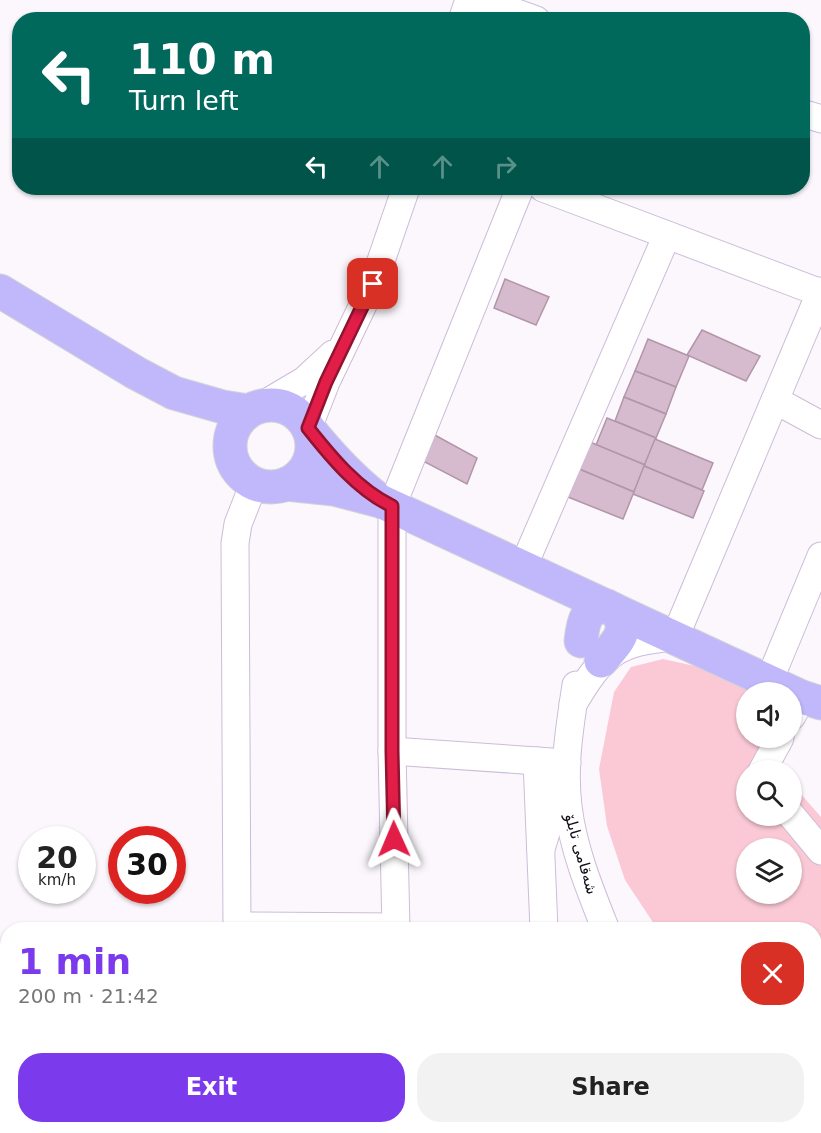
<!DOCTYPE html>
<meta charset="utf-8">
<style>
body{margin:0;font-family:"DejaVu Sans","Noto Sans Arabic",sans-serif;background:#f2f2f2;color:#222;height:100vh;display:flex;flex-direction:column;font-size:22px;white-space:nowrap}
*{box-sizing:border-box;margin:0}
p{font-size:20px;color:#767676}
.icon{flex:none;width:33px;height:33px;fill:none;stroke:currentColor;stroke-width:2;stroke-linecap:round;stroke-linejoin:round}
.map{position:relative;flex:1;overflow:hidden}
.sheet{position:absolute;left:0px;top:922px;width:822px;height:212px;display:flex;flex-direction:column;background:#fff;border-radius:24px 24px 0 0;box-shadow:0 2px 4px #0004}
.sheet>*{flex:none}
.top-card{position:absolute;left:12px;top:12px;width:798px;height:183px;border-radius:24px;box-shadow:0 2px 4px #0004;background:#00695c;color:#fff;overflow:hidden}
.fabs{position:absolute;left:736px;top:682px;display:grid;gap:12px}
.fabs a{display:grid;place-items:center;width:66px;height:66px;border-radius:50%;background:#fff;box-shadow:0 2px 4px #0004;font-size:30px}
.speed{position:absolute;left:18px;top:826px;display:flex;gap:12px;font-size:30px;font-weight:700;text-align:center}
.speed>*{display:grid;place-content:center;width:78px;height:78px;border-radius:50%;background:#fff;box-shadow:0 2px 4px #0004;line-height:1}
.speed small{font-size:15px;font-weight:400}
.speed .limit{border:9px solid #d22;background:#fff;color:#111}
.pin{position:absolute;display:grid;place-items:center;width:51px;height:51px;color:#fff;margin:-26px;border-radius:12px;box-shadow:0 3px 9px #0006}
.me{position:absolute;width:66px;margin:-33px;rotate:359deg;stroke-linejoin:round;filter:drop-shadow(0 0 4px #0008)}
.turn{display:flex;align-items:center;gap:21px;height:126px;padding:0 18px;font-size:27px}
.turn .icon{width:78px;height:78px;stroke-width:2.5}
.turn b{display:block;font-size:42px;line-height:51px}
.lanes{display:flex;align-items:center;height:57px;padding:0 18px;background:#0003;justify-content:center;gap:30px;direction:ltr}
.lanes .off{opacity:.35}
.round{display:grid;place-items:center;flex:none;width:63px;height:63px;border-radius:24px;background:#f2f2f2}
.overview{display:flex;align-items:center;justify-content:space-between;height:102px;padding:0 18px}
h1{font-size:36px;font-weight:600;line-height:45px;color:#7c3aed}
.action{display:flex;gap:12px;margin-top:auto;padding:12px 18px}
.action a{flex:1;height:69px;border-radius:24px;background:#7c3aed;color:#fff;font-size:24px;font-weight:600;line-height:69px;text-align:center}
.action a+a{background:#f2f2f2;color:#222}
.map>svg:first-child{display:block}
.green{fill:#fac9d5;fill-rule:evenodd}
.building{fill:#d6bace;stroke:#b195a9;stroke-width:1.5}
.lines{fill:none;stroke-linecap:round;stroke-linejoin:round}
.minor-casing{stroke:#cdbcd8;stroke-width:29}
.major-casing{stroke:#d4d3d5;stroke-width:35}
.minor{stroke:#fff;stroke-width:27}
.major{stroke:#c1b8fb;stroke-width:33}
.route-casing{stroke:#92132f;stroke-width:15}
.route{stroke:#e11d48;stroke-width:10}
.labels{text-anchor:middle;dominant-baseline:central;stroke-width:4.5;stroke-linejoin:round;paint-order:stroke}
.street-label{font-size:15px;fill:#120d16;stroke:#fff}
</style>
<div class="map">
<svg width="821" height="1133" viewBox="0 0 821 1133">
<rect width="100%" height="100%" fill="#fbf7fd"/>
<path class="green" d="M663,659L704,668L756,693H747V738H792V709L804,714L782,765L786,771H747V816H792V781L800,793L821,817V1055L815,1050L814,930H658L625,880L607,826L599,769L614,692L631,667ZM747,849H792V894H747Z"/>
<g class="building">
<path d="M505,279L549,297L536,325L494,308Z"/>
<path d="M702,330L760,356L746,381L687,355Z"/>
<path d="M648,339L689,356L676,387L635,371Z"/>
<path d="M635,371L676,387L666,414L624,397Z"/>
<path d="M624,397L666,414L656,438L615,421Z"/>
<path d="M607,418L656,438L645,465L596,445Z"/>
<path d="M431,433L477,458L467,484L421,460Z"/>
<path d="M655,439L713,463L702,490L644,466Z"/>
<path d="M590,442L645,465L634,492L579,469Z"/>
<path d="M644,466L704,491L693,518L633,494Z"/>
<path d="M579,469L634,492L623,519L568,497Z"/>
</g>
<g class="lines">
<g class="minor-casing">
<g id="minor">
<path d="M481,0L536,20"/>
<path d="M462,20L469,0"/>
<path d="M802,113L821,119"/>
<path d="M543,188L821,293"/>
<path d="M775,400L821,425"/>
<path d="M261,406L305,380L333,354"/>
<path d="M308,428L326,382L373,284L406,188"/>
<path d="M523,567L667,235"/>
<path d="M769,681L821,556"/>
<path d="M576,685C570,725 563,765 568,806C573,849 590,890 606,930"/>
<path d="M573,704C603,654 615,642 675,637L821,291"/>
<path d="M792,716L802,697"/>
<path d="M392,751L567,763L541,849"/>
<path d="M537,761L544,930"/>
<path d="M762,771L780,738"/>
<path d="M792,816L821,851"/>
<path d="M237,926L396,927"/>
<path d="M237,930L235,543L238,524L254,483"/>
<path d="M396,930L392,751V506L520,188"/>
<path d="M238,1126V1133"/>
<path d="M398,1126V1133"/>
<path d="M556,1126L565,1133"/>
<path d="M807,1126L815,1133"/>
</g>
</g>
<g class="major-casing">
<g id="major">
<path d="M0,291L136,373L174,393L223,407L248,411"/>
<circle cx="271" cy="446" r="41"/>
<path d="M308,428C328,453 349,476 374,496"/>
<path d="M286,484L334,489L380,501L802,697L821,703"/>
<path d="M581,641C583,623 585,607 607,606"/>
<path d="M601,661C615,644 634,629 613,609"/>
</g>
</g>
<use href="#minor" class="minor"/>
<use href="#major" class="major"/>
</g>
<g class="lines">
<g class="route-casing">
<path id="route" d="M373,284L326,382L308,428C331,457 358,490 392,506V751L394,839"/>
</g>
<use href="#route" class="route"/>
</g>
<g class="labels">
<g class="street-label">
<text transform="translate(581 854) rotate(74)">شەقامی تابلۆ</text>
</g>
</g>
</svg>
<div class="fabs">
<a><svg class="icon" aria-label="sound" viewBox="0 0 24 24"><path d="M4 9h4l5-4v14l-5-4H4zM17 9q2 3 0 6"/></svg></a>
<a><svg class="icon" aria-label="search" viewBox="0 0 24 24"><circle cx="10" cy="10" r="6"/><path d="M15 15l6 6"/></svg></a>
<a><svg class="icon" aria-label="layers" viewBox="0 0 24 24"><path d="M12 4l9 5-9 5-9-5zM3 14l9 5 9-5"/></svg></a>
</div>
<div class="speed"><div>20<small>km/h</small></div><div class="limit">30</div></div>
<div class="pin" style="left:373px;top:284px;background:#d93025"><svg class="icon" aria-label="arrive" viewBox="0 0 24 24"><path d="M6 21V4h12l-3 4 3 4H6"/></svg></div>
<svg class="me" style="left:394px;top:839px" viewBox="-20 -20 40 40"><path d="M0-17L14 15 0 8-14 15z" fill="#e11d48" stroke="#fff" stroke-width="4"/></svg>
<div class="top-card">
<div class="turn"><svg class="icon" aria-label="left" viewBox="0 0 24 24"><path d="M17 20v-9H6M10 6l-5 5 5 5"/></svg><div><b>110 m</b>Turn left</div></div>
<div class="lanes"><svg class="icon" aria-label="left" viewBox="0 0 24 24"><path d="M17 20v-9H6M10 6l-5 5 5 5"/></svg><svg class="icon off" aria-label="ahead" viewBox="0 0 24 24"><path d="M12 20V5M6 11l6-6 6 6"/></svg><svg class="icon off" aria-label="ahead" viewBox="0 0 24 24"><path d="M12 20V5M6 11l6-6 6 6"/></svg><svg class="icon off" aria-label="right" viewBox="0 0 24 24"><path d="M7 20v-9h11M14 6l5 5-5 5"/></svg></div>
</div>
<section class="sheet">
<div class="overview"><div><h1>1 min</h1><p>200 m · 21:42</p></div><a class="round" style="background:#d93025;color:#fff"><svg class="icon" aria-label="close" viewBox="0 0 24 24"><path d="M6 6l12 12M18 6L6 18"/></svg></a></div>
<div class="action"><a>Exit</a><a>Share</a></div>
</section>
</div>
